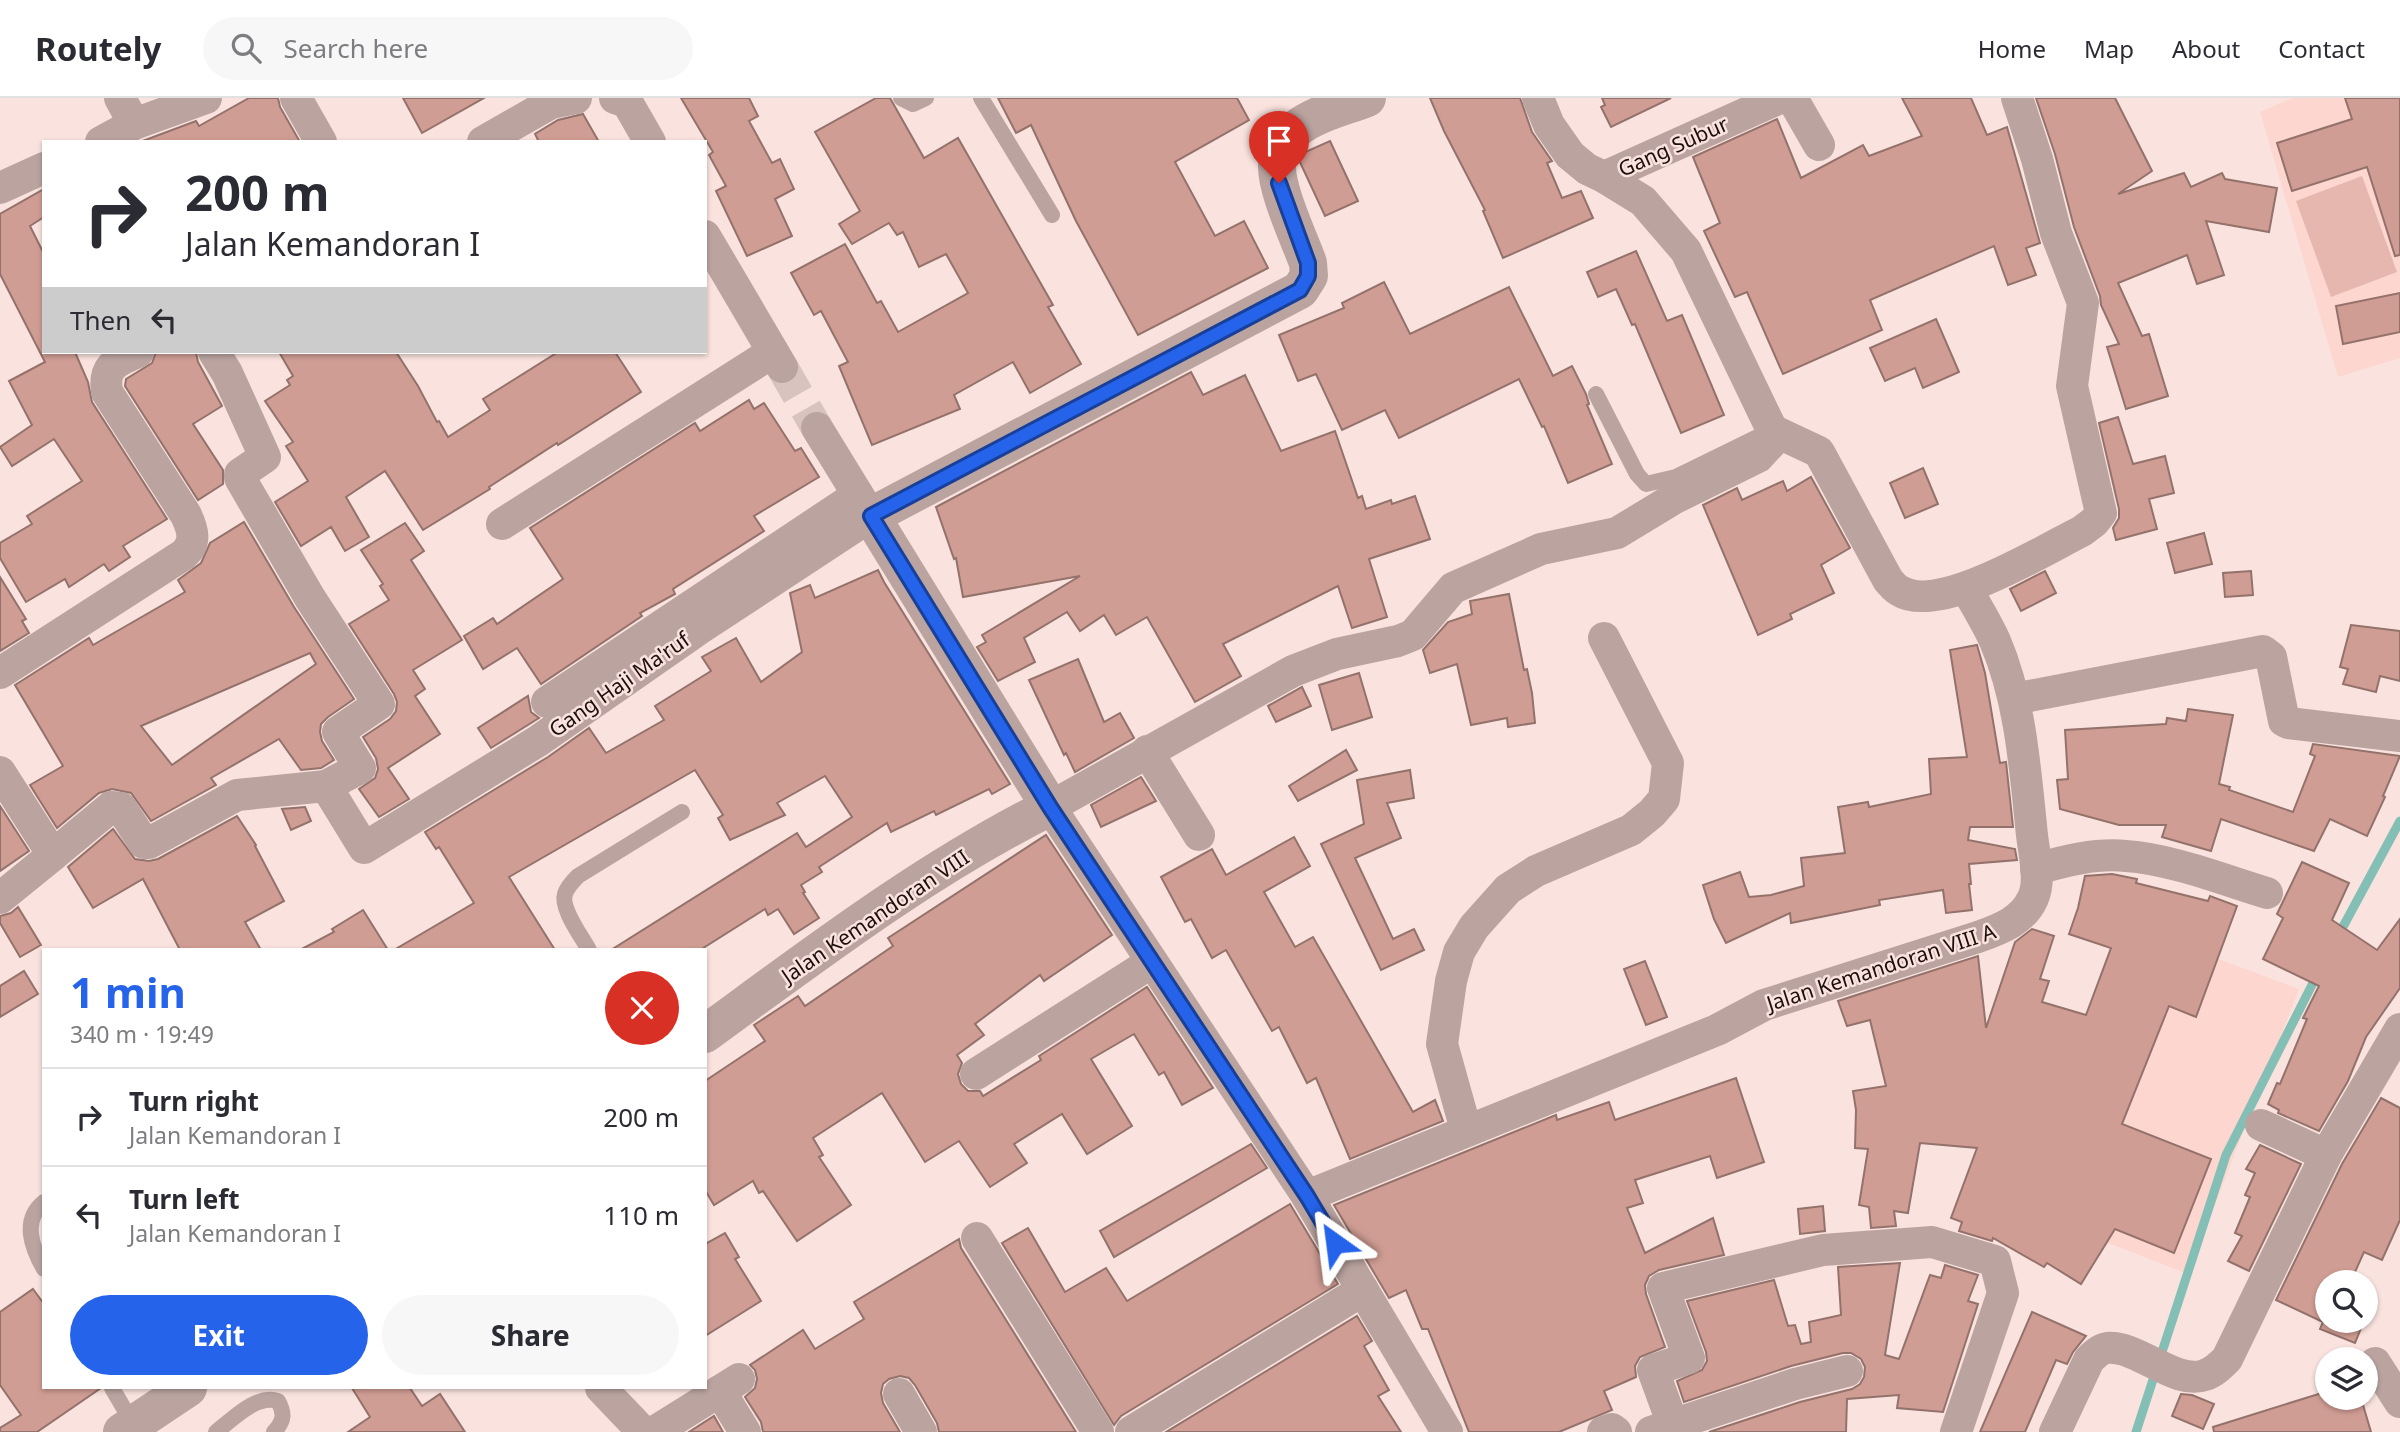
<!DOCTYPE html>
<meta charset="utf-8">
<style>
body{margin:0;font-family:"Noto Sans",sans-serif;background:#f7f7f7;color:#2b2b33;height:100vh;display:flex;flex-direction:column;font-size:26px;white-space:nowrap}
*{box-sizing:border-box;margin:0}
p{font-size:23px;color:#7c7c81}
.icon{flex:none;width:38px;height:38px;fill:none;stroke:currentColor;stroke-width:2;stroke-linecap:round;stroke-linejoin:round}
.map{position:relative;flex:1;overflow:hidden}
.panel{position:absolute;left:42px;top:850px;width:665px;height:441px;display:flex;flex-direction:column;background:#fff;border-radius:0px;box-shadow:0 2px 5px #0004}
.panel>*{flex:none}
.guide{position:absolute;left:42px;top:42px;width:665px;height:214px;border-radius:0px;box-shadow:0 2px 5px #0004;background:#fff;color:#2b2b33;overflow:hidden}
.buttons{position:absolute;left:2315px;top:1172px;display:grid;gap:14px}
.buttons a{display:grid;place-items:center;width:63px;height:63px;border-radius:50%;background:#fff;box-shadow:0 2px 5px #0004;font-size:35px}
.pin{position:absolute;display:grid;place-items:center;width:60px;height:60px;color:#fff;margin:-72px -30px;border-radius:50% 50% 50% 0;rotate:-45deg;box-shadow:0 0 7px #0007}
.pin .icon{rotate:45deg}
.me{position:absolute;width:77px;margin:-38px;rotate:329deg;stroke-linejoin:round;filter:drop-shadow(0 0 5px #0008)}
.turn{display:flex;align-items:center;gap:24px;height:147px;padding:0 28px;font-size:32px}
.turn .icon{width:91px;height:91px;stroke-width:2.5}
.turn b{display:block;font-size:49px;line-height:60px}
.then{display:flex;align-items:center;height:66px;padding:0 28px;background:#0003;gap:14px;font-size:26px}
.round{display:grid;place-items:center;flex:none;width:74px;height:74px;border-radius:37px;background:#f7f7f7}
.summary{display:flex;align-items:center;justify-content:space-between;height:119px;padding:0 28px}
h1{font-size:42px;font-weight:700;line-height:52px;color:#2563eb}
.primary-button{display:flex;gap:14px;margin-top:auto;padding:14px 28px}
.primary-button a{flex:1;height:80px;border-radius:42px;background:#2563eb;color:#fff;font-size:28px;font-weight:700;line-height:80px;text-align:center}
.primary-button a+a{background:#f7f7f7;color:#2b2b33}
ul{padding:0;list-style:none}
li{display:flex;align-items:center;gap:21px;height:98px;padding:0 28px;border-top:2px solid #e1e1e2}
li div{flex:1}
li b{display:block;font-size:26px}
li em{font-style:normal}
header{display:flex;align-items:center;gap:42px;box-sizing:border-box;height:98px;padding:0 35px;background:#fff;border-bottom:2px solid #e1e1e2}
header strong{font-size:33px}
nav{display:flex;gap:38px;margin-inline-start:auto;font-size:24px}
.search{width:490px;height:63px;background:#f7f7f7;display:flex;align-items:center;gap:18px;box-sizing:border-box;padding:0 24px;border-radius:38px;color:#7c7c81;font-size:26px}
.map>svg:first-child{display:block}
.built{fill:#fcd6cf}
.green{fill:#e6b7ae}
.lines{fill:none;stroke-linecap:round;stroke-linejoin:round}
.stream{stroke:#84bfb5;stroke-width:9}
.building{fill:#d09d94;stroke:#93726b;stroke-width:2;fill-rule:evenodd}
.minor-tunnel{stroke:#d9c3bf;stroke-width:32;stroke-dasharray:32 16;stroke-linecap:butt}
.service{stroke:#bba4a0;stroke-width:16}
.minor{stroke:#bba4a0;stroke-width:32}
.tertiary{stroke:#bba4a0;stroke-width:38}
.route-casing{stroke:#184099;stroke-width:18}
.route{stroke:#2563eb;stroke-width:12}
.labels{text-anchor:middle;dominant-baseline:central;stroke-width:5;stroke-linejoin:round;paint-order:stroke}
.street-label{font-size:21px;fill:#1c0f0d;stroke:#fae3de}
</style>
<header>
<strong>Routely</strong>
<div class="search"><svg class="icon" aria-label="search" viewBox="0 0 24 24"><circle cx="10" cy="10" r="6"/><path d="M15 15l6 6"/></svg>Search here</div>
<nav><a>Home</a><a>Map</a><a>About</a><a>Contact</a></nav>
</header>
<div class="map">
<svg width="2400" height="1334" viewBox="0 0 2400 1334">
<rect width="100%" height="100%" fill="#fae3de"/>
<g class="built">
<path d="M2293,0H2399L2400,3V260L2338,279L2260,14Z"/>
<path d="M2152,836L2299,891L2188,1176L2108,1145L2027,1107Z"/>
</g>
<path class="green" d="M2362,78L2397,174L2331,199L2296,103Z"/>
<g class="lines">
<g class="stream">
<path d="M2338,838L2400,723"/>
<path d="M2136,1334L2226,1057L2318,875"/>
</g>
</g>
<g class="building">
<path d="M249,0H278L280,9L300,44H140L196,23L199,28Z"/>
<path d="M403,0H484L422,35Z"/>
<path d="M681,0H749L758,18L749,23L772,65L780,61L794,91L775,101L792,138L747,158L716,93L726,88L709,57L713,54Z"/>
<path d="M876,0H890L924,60L958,40L1053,207L1048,209L1081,266L1030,295L1013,264L954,297L960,311L872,347L839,268L848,264L821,213L814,217L791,175L845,146L877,205L881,203L898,234L968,195L946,156L919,169L903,134L897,137L889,125L852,146L839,126L860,113L815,34Z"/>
<path d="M998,0H1237L1249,22L1175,64L1215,138L1244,123L1268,170L1138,237L1076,123L1031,27L1016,35Z"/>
<path d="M1430,0H1520L1532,34L1552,63L1547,65L1562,100L1581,93L1593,120L1503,160L1483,113L1485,112L1444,33Z"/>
<path d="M1602,0H1671L1611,29L1601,9L1605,7Z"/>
<path d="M1902,0H1971L1987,37L2007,29L2040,145L2026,150L2036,177L2008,187L1994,148L1870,202L1882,232L1783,276L1747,194L1735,199L1704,133L1720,125L1693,59L1777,21L1801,80L1863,47L1869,58L1922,38Z"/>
<path d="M2036,0H2115L2152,73L2118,96L2184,75L2191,89L2222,75L2225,81L2277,90L2269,134L2206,123L2224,177L2197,186L2187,157L2118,185L2142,238L2149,236L2168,298L2126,311L2107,249L2119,246L2101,207L2100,198L2074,129L2055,56Z"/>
<path d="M2345,0H2400V157L2395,158L2367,69L2292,93L2277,45L2352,21Z"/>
<path d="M583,16L599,44H539L535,36L558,22Z"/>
<path d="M1330,43L1358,103L1325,118L1299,62L1303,55Z"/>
<path d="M44,91V119L30,128L44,156V254H75L88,284L92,304L167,421L123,448L130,459L109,473L104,466L69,489L65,481L26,504L0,460V445L32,426L27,418L82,383L54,341L12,368L0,349L32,327L9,283L45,264L0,176V116Z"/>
<path d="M1636,153L1667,223L1682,217L1724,317L1681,335L1635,226L1632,227L1616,191L1598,199L1587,174Z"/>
<path d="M1384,184L1410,236L1509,189L1553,278L1572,268L1586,296L1589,306L1587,307L1612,366L1568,385L1544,328L1542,329L1519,281L1399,340L1385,312L1342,332L1316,276L1298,283L1279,237L1344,210L1342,205Z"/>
<path d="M2400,195V234L2343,246L2336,208Z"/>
<path d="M1936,221L1959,274L1923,290L1915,270L1885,283L1870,250Z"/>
<path d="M156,254H196L198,264L222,308L193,326L223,372V386L198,402L125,288L126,281L152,265Z"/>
<path d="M279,254H396L418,288L437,324L439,323L448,339L490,312L483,301L558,254H615L641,294L558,347L557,345L489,389L490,391L423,432L385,373L346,399L369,439L345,453L331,429L301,448L275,404L308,383L286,348L293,344L265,303L290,287L287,282L293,278Z"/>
<path d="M1191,274L1203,297L1245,277L1281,353L1335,333L1358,400L1362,398L1366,411L1391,402L1392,406L1415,398L1430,441L1369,461L1387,519L1352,530L1338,488L1223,546L1241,578L1195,604L1147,519L1116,537L1104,517L1080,533L1067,514L1024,540L1035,564L998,583L977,549L986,544L982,537L1080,478L963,499L956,460L954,461L936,409Z"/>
<path d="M749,302L754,311L764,305L795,353L801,350L819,379L754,418L764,433L673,491L675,496L640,515L642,518L541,586L517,550L483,571L464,538L493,520L497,526L563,481L530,430L695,325L700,333Z"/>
<path d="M2118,319L2133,366L2165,358L2174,395L2149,401L2157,431L2116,442L2113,430L2119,420V411L2099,325Z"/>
<path d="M1923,370L1938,406L1905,420L1890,385Z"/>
<path d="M1811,379L1850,450L1821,467L1834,495L1790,516L1792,521L1758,537L1703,407L1737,390L1742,402L1783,383L1787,393Z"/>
<path d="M244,424L294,509L354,601L328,619L321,626L320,634L322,643L334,662L321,670L301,672L279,641L211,680L216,687L151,723L131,695L112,691L99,695L57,730L30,687L63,668L15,587L89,540L93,547L185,494L178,482L201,465L210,445ZM310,555L316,566L172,667L141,628Z"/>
<path d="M405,425L424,453L411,462L462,542L413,572L425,591L415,598L440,636L388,670L409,701L379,719L359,691L375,680L378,671L376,660L363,639L390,621L396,613L397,604L394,596L349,526L389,502L380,488L383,486L361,452Z"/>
<path d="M2204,435L2212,466L2175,475L2167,445Z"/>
<path d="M878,472L884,484L1010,686L992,696L989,691L936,717L934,713L891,734L887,725L819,769L822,774L801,787L805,794L803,795L819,820L794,836L778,811L768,817L765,811L700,852H611L797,735L806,749L852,719L825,678L777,705L785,717L730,742L718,720L723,717L695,672L509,779L555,852H394L474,805L439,749L436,751L425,734L548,659L589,630L606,655L664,622L655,608L711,573L702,559L736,540L761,584L802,554L790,495L810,487L815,500Z"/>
<path d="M2045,473L2056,495L2021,513L2010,491Z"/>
<path d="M2251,473L2253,497L2225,499L2223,475Z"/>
<path d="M0,479L26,521L22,523L29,535L0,553Z"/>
<path d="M1509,496L1524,572L1527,571L1532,595L1535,625L1508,629L1507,620L1471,627L1457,566L1430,575L1423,552L1448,524L1472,516L1470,503Z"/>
<path d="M2351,527L2400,533V583L2380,578L2376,594L2343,586L2348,571L2340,569Z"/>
<path d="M1977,547L1985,575L2000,665L2006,664L2013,729H1970L1968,742L2015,751L2017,762L1969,766L1971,786H1969L1972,812L1946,815L1943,792L1879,802L1880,807L1791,825L1790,815L1726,845L1714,821L1703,787L1740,774L1749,799L1771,797L1804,788L1801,760L1845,755L1838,709L1868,704L1869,709L1931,696L1929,661L1967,659L1950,552Z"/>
<path d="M1078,561L1104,624L1120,615L1134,640L1075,674L1066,655L1064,657L1029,582Z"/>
<path d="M1359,575L1372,619L1332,632L1319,587Z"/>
<path d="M1302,589L1311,608L1276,624L1268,608Z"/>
<path d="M528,598L531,614L539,620L491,650L478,630Z"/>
<path d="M2188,611L2233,617L2219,686L2230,689L2229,692L2293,714L2315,658L2310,656L2313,646L2400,658L2383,698L2385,699L2367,738L2330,721L2314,753L2221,721L2211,753L2162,739L2166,727H2119L2060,711L2057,682L2068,681L2065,632L2166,626L2167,620L2186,623Z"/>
<path d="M1346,652L1357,672L1298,703L1289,688Z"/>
<path d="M1410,672L1414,700L1387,705L1401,740L1355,760L1393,841L1414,831L1424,852L1381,872L1321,746L1364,726L1357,682Z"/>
<path d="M1141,679L1156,703L1101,729L1091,707Z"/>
<path d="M0,708L29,753L0,773Z"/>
<path d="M305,709L311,723L291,732L282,711Z"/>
<path d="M237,718L256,747L255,748L284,803L245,824L261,852H180L143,781L93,810L68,769L113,731L135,761L149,763L158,761Z"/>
<path d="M1046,737L1112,837L1044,883L1040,877L975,926L984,937L957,957L962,965L958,976L961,986L968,993H980L983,998L1041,962L1039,958L1147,889L1213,990L1182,1007L1164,974L1159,977L1134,936L1091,961L1132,1028L1087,1056L1062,1016L1014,1046L1027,1065L990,1089L959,1043L925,1064L882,995L813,1040L823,1057L819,1059L851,1107L797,1143L763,1093L759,1095L753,1083L714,1107L705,1092V983L765,943L754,927L798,898L805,908L893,848L888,840Z"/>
<path d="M1294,739L1310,768L1264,794L1295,849L1313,839L1413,1014L1435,1002L1443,1023L1350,1061L1316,980L1307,985L1279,929L1272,933L1226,852L1212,860L1191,821L1185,824L1161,779L1212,751L1226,777Z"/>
<path d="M2302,764L2349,785L2332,822L2377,852L2400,821V890L2366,939L2348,983L2319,1033L2278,1015L2279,1012L2268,1006L2277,985L2280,986L2307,921L2303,920L2319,888L2263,861L2283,820L2277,816Z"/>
<path d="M2112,776L2137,781L2136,785L2208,803L2210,798L2237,808L2196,919L2169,908L2122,1026L2211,1061L2174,1155L2115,1131L2081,1186L2047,1165L2044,1169L1993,1140L1992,1143L1959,1133L1962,1124L1951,1120L1977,1050L1920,1045L1908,1115L1894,1113L1896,1128L1871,1130L1869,1109L1859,1107L1868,1051L1855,1050L1856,1012L1853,993L1886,988L1870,922L1847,928L1838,903L1978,858L1986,930L2015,844L2032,831L2054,838L2040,881L2049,883L2042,904L2086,917L2111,850L2069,836L2078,810L2085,778Z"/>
<path d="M18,809L41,847L20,859L0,825V818L11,815Z"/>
<path d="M363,812L388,852H300L334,834L332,831Z"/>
<path d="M1645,863L1667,919L1646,927L1624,871Z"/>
<path d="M24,873L38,896L0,919V888Z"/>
<path d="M1736,980L1764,1064L1717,1080L1710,1058L1635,1082L1643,1105L1627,1110L1645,1155L1713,1120L1724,1157L1659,1172L1649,1178L1645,1187L1646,1196L1665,1249L1640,1259L1635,1268L1636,1279L1604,1293L1612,1312L1559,1334H1469L1428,1231H1422L1406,1192L1389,1200L1334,1107L1556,1017L1557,1022L1609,1004L1615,1022Z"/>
<path d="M2381,1000L2400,1010V1122L2382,1162L2364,1154L2350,1185H2328V1223H2364L2355,1245L2320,1231L2323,1224L2276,1202L2342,1066Z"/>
<path d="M1251,1046L1267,1070L1114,1159L1100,1133Z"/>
<path d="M2260,1047L2301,1066L2249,1173L2228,1163L2242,1138L2235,1135L2250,1099L2245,1097L2255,1075L2246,1071Z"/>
<path d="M1290,1106L1338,1186L1121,1318L1114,1327L1002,1145L1028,1130L1065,1194L1106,1170L1127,1203Z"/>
<path d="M1823,1108L1825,1133L1800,1136L1798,1111Z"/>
<path d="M725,1135L739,1159L735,1161L761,1203L705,1238V1146Z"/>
<path d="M959,1141L961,1150L1076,1334H939L937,1325L915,1287L909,1280L900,1278L889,1281L883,1286L881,1295L883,1305L900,1334H763L761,1324L745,1299L755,1290L757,1281L755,1272L750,1267L803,1232L815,1251L864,1221L854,1204Z"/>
<path d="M1900,1165L1885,1257L1899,1261L1930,1177L1941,1180L1945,1167L1978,1177L1968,1203L1978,1206L1943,1314L1897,1310L1899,1297L1847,1301L1846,1334H1709L1800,1304L1852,1291L1860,1286L1864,1279L1865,1269L1861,1261L1851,1255H1843L1791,1268L1684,1304L1677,1283L1702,1272L1707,1263L1706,1254L1687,1203L1774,1182L1788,1228L1795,1227L1801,1246L1811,1244L1809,1224L1841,1217L1838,1169Z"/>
<path d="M33,1191L44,1206V1290H101L37,1334H0V1330L21,1317L0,1287V1214Z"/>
<path d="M2032,1214L2086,1238L2073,1254L2067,1266L2056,1262L2025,1334H1980Z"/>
<path d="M1357,1218L1372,1243L1364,1248L1389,1292L1378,1298L1401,1334H1166Z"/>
<path d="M352,1290H410L422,1308L440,1296L465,1334H348L370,1319Z"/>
<path d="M2328,1293V1300H2361L2371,1334H2214L2213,1329Z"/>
<path d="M2181,1296L2192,1297L2214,1306L2203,1331L2172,1318Z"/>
<path d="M714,1318L723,1334H689Z"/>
</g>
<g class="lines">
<path class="minor-tunnel" d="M782,269L817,330"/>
<g class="service">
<path d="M901,0L913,6L926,0"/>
<path d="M981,0L1052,117"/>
<path d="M1596,296L1637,376L1646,386L1676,379L1772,332"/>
<path d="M589,852C582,839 560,810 565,796C567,789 573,783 578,778L682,714"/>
<path d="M44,1104C22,1122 31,1148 44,1171"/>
<path d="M112,1290L133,1326"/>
<path d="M216,1334C233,1321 256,1296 278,1303C285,1316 284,1323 274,1334"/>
</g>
<g class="minor">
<path d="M120,0L134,26"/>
<path d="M296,0L321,44"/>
<path d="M615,0L627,4L650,44"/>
<path d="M1792,0L1819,47"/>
<path d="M101,44L134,26L206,0"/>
<path d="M483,44L551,5L576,0"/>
<path d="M1604,79L1780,0"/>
<path d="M0,90L44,70"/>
<path d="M705,138L782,269"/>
<path d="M214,254L227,275L265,359L240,376V380L310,500L379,606L338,634L360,670L326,688"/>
<path d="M1772,332L1819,354L1888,482C1891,485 1895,491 1900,493C1939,517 2044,452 2082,433L2094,424L2101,415L2072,288L2083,205L2056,135L2037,61L2017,0"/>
<path d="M502,426L773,254"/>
<path d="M0,575L183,457C197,445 193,432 186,417L107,294C103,267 116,264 138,254"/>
<path d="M2014,601L2263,553L2271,559L2284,623L2288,625L2400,638"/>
<path d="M547,604L858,397"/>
<path d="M1147,653L1199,737"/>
<path d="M0,674L53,757L111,709L121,710L144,745H149L237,697L326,688L364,750L538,643L696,533L871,418L817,330"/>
<path d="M2036,771C2065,763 2095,755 2126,758C2171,761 2224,782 2267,795"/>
<path d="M0,800L53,757"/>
<path d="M976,976L1152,864"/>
<path d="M2261,1027L2326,1057L2400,931"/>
<path d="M1466,1032L1442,946L1451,883L1459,854L1474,829L1508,791L1536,773L1631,732L1652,715L1664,701L1668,665L1604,540"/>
<path d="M1307,1098L1717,932L1764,907L1978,839C2000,831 2023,823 2033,800C2041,783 2034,755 2032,737C2025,671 2021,604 1995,543C1987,525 1976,508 1967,491"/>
<path d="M977,1140L1098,1334"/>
<path d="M2375,1265L2400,1304"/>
<path d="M601,1290L643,1334"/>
<path d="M720,1293L745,1334"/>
<path d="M899,1296L921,1334"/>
<path d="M1673,1327L1653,1272L1689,1260L1663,1190L1823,1152L1932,1144L1995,1163L2003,1195L1956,1334"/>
<path d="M654,1334L739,1281"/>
<path d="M1131,1334L1363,1192"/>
<path d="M1447,1334L1307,1098L1050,709L1293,573L1337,556L1398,543L1413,537L1453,490L1541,451L1617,435L1673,401L1758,359L1771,345L1772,332L1686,153L1643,103L1604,79L1587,71L1570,57L1549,27L1538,0"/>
<path d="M1603,1334L1612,1331L1616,1334"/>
<path d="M1651,1334L1795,1286L1847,1273"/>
<path d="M2055,1334L2089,1262C2094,1257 2100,1251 2107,1250C2138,1247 2175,1288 2205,1277C2214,1274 2221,1267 2227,1261L2326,1057"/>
</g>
<g class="tertiary">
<path d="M705,936C816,855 926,771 1050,709L871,418L1300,192L1309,178L1308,165C1299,140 1276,92 1277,67C1277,52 1285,39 1297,30C1317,15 1344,9 1367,0"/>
<path d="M122,1334L188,1290"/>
</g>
</g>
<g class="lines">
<g class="route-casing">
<path id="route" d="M1279,85L1308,165V178L1300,192L871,418L1050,709L1307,1098L1335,1145"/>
</g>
<use href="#route" class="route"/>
</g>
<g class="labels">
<g class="street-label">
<text transform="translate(1673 48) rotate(-24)">Gang Subur</text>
<text transform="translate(619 586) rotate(-35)">Gang Haji Ma'ruf</text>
<text transform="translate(875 818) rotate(-34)">Jalan Kemandoran VIII</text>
<text transform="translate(1881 869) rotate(-18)">Jalan Kemandoran VIII A</text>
</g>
</g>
</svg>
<div class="buttons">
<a><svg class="icon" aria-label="search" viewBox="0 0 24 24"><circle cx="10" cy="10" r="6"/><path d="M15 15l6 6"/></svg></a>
<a><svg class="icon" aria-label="layers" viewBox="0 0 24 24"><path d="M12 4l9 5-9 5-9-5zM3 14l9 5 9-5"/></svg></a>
</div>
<div class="pin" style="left:1279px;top:85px;background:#d93025"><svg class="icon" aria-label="arrive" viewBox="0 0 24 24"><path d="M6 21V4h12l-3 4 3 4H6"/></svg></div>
<svg class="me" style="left:1335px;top:1145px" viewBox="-20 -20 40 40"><path d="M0-17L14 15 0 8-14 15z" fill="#2563eb" stroke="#fff" stroke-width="4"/></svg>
<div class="guide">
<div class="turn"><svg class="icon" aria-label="right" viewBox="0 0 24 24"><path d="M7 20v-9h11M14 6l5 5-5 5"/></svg><div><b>200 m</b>Jalan Kemandoran I</div></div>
<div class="then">Then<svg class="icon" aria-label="left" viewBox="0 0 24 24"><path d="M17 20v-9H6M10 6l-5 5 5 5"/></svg></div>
</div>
<section class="panel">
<div class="summary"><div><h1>1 min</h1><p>340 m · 19:49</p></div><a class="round" style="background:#d93025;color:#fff"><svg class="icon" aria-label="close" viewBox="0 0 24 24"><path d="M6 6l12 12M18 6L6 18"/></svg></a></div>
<ul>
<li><svg class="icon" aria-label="right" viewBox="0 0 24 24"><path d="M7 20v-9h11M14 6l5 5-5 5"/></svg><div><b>Turn right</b><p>Jalan Kemandoran I</p></div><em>200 m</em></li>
<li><svg class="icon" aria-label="left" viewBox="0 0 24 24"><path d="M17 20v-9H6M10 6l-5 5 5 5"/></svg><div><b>Turn left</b><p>Jalan Kemandoran I</p></div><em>110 m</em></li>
</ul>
<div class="primary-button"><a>Exit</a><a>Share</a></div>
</section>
</div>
